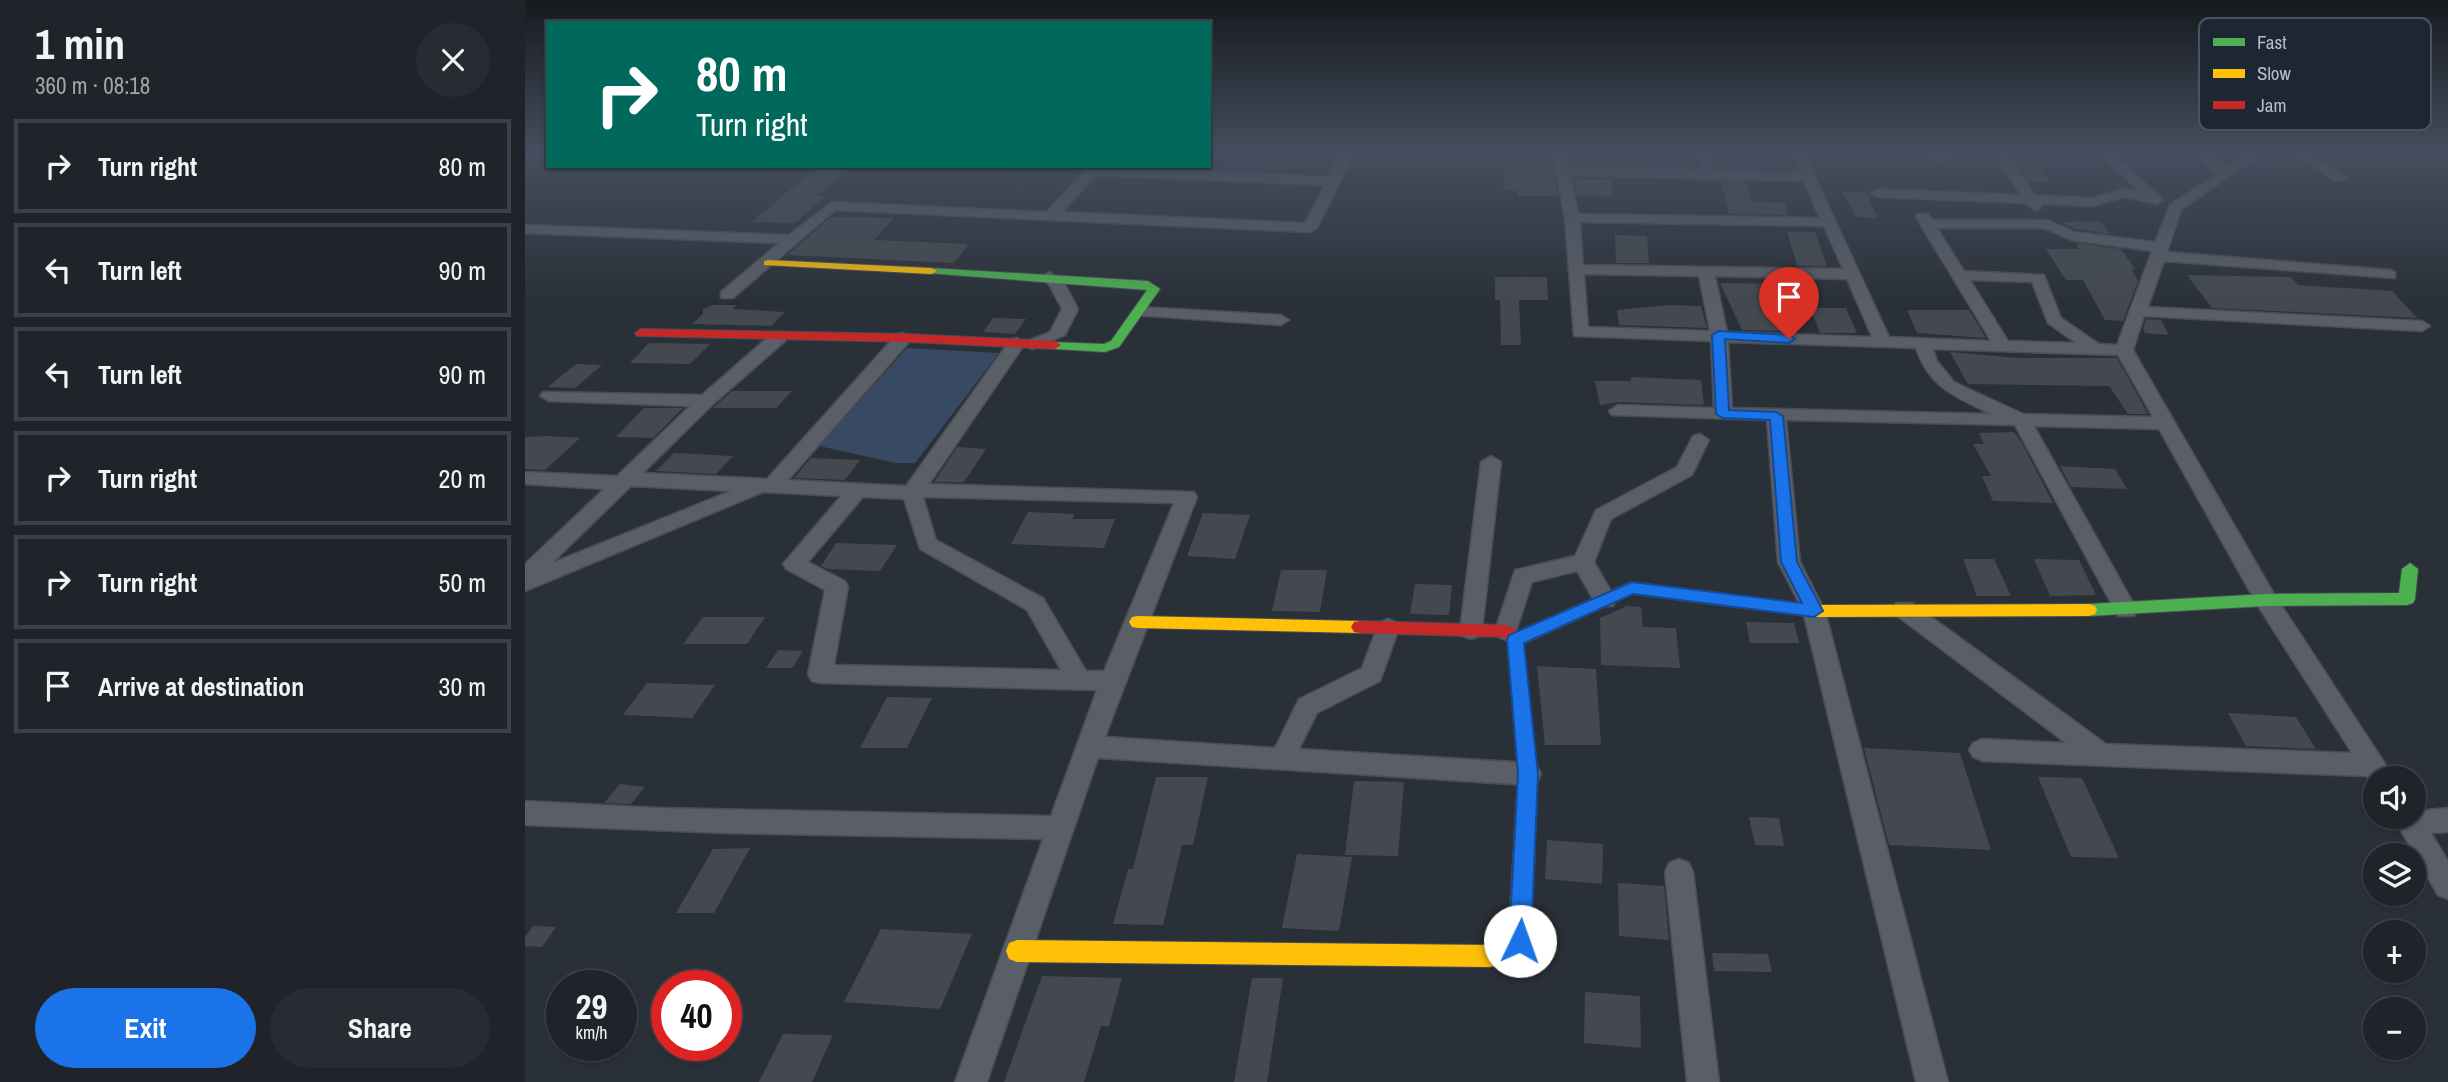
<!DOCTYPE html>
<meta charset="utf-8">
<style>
body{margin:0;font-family:"Archivo Narrow",sans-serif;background:#282c32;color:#f1f3f6;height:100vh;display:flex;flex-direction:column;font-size:26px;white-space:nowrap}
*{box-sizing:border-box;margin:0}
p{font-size:23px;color:#a2a4a8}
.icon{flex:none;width:38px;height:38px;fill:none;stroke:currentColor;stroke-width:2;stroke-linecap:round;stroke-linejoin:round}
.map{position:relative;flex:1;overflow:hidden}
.sheet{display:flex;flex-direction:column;background:#20242a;width:525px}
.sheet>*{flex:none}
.hud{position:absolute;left:21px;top:21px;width:665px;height:147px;border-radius:0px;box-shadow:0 2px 5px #0004,0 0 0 2px #3d4147;background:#00695c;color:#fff;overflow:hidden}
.buttons{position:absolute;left:1838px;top:766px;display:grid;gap:14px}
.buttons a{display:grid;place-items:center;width:63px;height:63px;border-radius:50%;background:#20242a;box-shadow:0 2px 5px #0004,0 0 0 2px #3d4147;font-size:35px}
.speed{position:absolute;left:21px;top:970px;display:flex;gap:14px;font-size:35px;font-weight:700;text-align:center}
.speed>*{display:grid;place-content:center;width:91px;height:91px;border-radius:50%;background:#20242a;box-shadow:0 2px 5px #0004,0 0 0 2px #3d4147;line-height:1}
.speed small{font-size:18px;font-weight:400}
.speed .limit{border:10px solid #d22;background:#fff;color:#111}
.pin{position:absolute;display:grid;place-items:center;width:60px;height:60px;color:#fff;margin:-72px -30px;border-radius:50% 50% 50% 0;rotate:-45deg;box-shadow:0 0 7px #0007}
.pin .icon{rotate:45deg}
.me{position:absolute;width:77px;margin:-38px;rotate:3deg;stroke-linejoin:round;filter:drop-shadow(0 0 5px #0008)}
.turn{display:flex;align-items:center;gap:24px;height:147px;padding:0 35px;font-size:32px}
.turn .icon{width:91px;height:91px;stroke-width:2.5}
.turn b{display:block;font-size:49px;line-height:60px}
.round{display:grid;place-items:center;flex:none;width:74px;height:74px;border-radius:37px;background:#282c32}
.summary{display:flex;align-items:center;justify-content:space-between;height:119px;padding:0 35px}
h1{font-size:42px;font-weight:700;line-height:52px}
.cta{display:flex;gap:14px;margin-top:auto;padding:14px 35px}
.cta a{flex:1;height:80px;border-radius:42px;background:#1a73e8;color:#fff;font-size:28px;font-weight:700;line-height:80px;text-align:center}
.cta a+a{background:#282c32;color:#f1f3f6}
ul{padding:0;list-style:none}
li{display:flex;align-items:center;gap:21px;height:94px;margin:0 14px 10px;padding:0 21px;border:4px solid #3d4147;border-radius:0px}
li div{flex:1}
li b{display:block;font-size:26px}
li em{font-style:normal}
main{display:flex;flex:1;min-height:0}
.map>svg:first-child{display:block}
.water{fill:#384963}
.building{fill:#444950}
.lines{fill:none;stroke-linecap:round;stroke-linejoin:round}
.street-casing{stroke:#484c53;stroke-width:3}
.fast-casing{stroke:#484c53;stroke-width:2}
.slow-casing{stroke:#484c53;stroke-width:2}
.jam-casing{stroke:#484c53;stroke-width:2}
.street{fill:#5a5e66;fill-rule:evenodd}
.fast{fill:#4caf50;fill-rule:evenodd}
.slow{fill:#ffc107;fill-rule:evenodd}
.jam{fill:#c62828;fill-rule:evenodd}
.route{fill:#1a73e8;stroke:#114b97;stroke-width:2}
.key{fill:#1d2633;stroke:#4a5360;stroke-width:2}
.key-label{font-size:19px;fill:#b4bcc9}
</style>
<main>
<section class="sheet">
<div class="summary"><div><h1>1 min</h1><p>360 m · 08:18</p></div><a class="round"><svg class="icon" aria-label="close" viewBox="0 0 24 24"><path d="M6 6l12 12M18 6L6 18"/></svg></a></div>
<ul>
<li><svg class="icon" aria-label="right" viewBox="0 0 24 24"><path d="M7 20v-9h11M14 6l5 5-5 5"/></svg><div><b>Turn right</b></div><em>80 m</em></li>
<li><svg class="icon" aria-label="left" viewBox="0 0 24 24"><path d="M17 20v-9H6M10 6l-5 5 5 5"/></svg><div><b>Turn left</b></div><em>90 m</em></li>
<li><svg class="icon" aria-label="left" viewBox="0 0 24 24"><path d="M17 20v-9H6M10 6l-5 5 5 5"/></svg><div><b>Turn left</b></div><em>90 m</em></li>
<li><svg class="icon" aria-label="right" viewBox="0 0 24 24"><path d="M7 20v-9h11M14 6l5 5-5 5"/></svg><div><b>Turn right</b></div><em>20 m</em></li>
<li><svg class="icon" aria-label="right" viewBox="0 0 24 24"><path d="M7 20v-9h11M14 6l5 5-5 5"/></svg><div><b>Turn right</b></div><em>50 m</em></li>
<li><svg class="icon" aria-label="arrive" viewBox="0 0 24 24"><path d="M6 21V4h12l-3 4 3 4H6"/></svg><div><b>Arrive at destination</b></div><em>30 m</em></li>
</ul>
<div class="cta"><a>Exit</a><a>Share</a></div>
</section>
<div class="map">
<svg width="1923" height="1082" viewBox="0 0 1923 1082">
<rect width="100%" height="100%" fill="#2a3038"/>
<path class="water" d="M382,348L474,353L390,463H371L294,446Z"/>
<g class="building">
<path d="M981,153H1026L1033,196H993V191L978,190Z"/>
<path d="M1486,155H1505L1527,182H1504Z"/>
<path d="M1189,157L1215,158L1218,169L1193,168Z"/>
<path d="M293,166H329L292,195L301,196L270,223L227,222Z"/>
<path d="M1048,179L1086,180L1087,197L1052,196Z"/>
<path d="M1196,181L1222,182L1227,202L1260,203L1263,215L1204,214Z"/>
<path d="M1317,192H1341L1353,218L1331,217Z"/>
<path d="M306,217L369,218L349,240L444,244L429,263L262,255Z"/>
<path d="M1550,221L1576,222L1585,234L1550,229L1537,223Z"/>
<path d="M1262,231L1290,232L1302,266H1272Z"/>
<path d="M1090,235L1122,236L1124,263H1091Z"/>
<path d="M1551,243L1596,249L1610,269H1606L1613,281L1598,321L1580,320L1558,280H1541L1521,249H1554Z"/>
<path d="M1662,275L1766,277L1773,285L1867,291L1892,318L1687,308Z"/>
<path d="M970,277H1022L1023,300H994L996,345H976L975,300H970Z"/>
<path d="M1195,283L1252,284L1262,314L1247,313L1256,331L1217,330Z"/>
<path d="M188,305H211L208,309L260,312L246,326L167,324L178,314V309Z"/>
<path d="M1145,305L1176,306L1182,328L1094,325L1092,310Z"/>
<path d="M1285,308H1321L1332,333H1295Z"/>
<path d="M1382,310H1444L1461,338L1392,333Z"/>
<path d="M468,318L501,319L490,334L458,332Z"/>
<path d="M1621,319L1636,320L1644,335L1620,333L1618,329Z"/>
<path d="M124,343L185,344L165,364L105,363Z"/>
<path d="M1425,352L1493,358H1592L1623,414H1603L1584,386L1443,384Z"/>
<path d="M51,364L77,365L50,388L23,387Z"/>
<path d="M1106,377L1176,380L1179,405L1093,402L1075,405L1070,381H1106Z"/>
<path d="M207,391H267L251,408H188Z"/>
<path d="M119,408H158L128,438L91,437Z"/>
<path d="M1489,432L1497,443L1528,503L1468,501L1457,476H1466L1448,444H1459L1454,433Z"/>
<path d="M0,437L23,436L55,438L20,470L0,469Z"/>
<path d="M432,447L461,449L439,482H409Z"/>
<path d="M149,453L208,456L191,474L131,471Z"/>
<path d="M286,458L335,460L320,480L269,478Z"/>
<path d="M1535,466L1590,469L1602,489L1546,487Z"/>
<path d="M503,512L550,514L547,519H590L579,548L486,544Z"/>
<path d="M678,513L725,515L710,559L662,556Z"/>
<path d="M311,543L372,545L355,571L303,569L296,566Z"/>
<path d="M1438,559H1469L1486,596H1452Z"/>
<path d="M1509,559L1554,560L1571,595L1525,596Z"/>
<path d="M756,570H802L795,612L747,611Z"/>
<path d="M890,584L927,585L924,615L885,614Z"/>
<path d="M1102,606L1116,607L1118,627L1151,628L1155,668L1076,665L1075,618Z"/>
<path d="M178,617H240L222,644H158Z"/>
<path d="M1221,622L1269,623L1274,643H1225Z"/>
<path d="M253,650L278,651L267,668H241Z"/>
<path d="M1012,666L1071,669L1076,745H1020Z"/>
<path d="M122,683L190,685L167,718L98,715Z"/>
<path d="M362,697L407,698L382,748H335Z"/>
<path d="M1703,713L1771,717L1791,749L1721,746Z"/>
<path d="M1339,748L1435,753L1466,850L1364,845Z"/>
<path d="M631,777H683L668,845H657L638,925L588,924L603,869H608Z"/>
<path d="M1513,777L1557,778L1594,858L1546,857Z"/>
<path d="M829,781L879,782L873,856L820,855Z"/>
<path d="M95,784L120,787L106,804L79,803Z"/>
<path d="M1224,817L1254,818L1259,846L1230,845Z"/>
<path d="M1022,840L1078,844L1077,884L1020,879Z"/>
<path d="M225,848L189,913H151L188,849Z"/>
<path d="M772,854L827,857L814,931L757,928Z"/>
<path d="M1093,883L1139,886L1144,940L1094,936Z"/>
<path d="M8,926L31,927L17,947L0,946V937Z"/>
<path d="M356,929L447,934L415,1009L319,1002Z"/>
<path d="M1187,953L1243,954L1247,972L1189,971Z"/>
<path d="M517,976L597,978L584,1026H576L559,1082H479Z"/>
<path d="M727,978H758L742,1082H709Z"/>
<path d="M1060,992L1115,996L1116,1048L1059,1043Z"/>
<path d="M258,1034L308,1035L287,1082H234Z"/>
</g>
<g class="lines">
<g class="street-casing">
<g id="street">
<path d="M816,153H829L792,228L785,232L310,210L208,298H196V292L254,243L0,233V225L264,235L307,202L522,212L564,166L804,177ZM571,175L800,185L780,223L537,212Z"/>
<path d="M1028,153H1040L1043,167L1178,170L1172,153H1185L1191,171L1275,173L1266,153H1279L1364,337L1466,341L1391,217L1393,214H1403L1407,220H1522L1549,232L1630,242L1645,205L1692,174L1670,153H1683L1701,168L1723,153H1737L1656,210L1642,252L1865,270L1870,272V278L1639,261L1623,307L1897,321L1905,326L1897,331L1619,316L1608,350L1749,594L1870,779H1850V788L1841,776L1457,761L1448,757L1444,750L1448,743L1457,739L1541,743L1371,615L1368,609L1371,603H1387L1581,744L1827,753L1733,606L1634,429L1509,426L1612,610L1609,616H1593L1490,425L1261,420L1275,562L1300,611L1423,1082H1391L1278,611L1253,562L1242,420L1087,415L1084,411L1093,405L1189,408L1186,341L1049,336L1040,218ZM1045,175L1279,181L1295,218L1053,214ZM1055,222L1299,226L1318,269L1058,265ZM1412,228H1519L1546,240L1627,251L1592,345L1574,344L1536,318L1519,275L1439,271ZM1059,274L1174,276L1185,331L1063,327ZM1190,276L1322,279L1347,337L1202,332ZM1445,280L1507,282L1523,323L1551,343L1483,341ZM1203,342L1391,348C1404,388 1431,397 1466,414L1207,408ZM1408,349L1593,355L1628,417L1498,414L1429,382L1412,361Z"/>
<path d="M1389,153H1444L1414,161Z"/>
<path d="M1469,153H1481L1510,195L1567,198L1599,189L1615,192L1574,153H1588L1638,200L1631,204L1599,197L1567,206L1516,204L1515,209L1510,210L1501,203L1353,197L1346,193L1353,189L1496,195Z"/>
<path d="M1768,153H1783L1823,178L1811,181Z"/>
<path d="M524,272L538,281L553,309L540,335L507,349L499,345L404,484L669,492L672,497L580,737L750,748L774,699L837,668L852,628L855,622L863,619L871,622L874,628L855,681L792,713L774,749L1003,763L1012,766L1016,774L1012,782L1003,785L573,758L462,1082H430L518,839L201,833L0,825V801L134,808L526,816L572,690L295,683L287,681L283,674L300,590L261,569L258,564L316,496L238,492L0,591V564L79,489L0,484V472L92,476L165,406L24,401L15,396L18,392L177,395L248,333L254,332L262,337L260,341L187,405L118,473L242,479L372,334L378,333L386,338L384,342L263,480L381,486L486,339L492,338L500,342L525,332L537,309L525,286L516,277ZM106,486L206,491L27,563L104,488ZM338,497L379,499L395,549L502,610L536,670L309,665L323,587L320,581L283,562ZM398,497L649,503L579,671H561L518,598L411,540Z"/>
<path d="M615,307L756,315L764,320L756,325L609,315L607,312Z"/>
<path d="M1175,434L1184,440L1167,475L1086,519L1069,562L1091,600L1088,606H1072L1052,571L1007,582L989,637L981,640L973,637L970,631L990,570L1050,556L1071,510L1152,467L1168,436Z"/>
<path d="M966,456L976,462L957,630L954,636L946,639L938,636L935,630L956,462Z"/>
<path d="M1888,808L1892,811L1923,808V832L1906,833L1923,861V899L1913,895L1868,817H1888Z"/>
<path d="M1154,859L1164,863L1168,872L1194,1082H1162L1140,872L1144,863Z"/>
</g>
</g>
<g class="fast-casing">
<g id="fast">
<path d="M406,268L623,281L635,289L594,347L580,352L530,349L524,345L526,342L579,344L586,341L622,290L402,273L400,271Z"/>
<path d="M1885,563L1893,569L1890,599L1888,603L1882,605L1741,606L1564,616L1558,614L1556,610L1558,606L1564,604L1741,594L1874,593L1877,569Z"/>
</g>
</g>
<g class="slow-casing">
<g id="slow">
<path d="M243,260L406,268L412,271L406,274L239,265V261Z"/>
<path d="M1106,582L1289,605L1564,604L1570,606L1572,610L1570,614L1564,616L1289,617L1108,594L996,645H984L981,640L984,635Z"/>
<path d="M613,616L835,621L841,622L844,627L841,632L835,633L613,628L607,627L604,622L607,617Z"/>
<path d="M997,882L1004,885L1008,892L1006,941C998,959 982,964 964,967L492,962L484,959L481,951L484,943L492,940L964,945L976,943L984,936L986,892L990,885Z"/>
</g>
</g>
<g class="jam-casing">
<g id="jam">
<path d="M116,329L383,334L530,341L536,345L530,349L383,342L112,336L110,333Z"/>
<path d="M835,621L981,625L996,632L1013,774L1008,892L1004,899L997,902L990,899L986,892L993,774L982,640L978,637L835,633L829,632L826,627L829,622Z"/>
</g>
</g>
<use href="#street" class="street"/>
<use href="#fast" class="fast"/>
<use href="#slow" class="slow"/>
<use href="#jam" class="jam"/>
</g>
<linearGradient id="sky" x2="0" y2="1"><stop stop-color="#171a1f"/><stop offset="0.5" stop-color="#444e5e"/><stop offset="1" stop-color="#444e5e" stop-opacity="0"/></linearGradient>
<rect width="1923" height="304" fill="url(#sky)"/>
<path class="route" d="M1194,331L1264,335L1270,339L1264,343L1200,339L1204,410L1251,412L1258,416L1272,562L1298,611L1289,617L1108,594L999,643L1013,774L1006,941L1003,948L995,952L987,948L984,941L993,774L982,640L984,635L1107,582L1277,603L1256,562L1245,420L1198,418L1191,414L1187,335Z"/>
<rect x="1674" y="18" width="232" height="112" rx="10" class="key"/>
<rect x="1688" y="38" width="32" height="8" fill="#4caf50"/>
<rect x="1688" y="69" width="32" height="9" fill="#ffc107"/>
<rect x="1688" y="101" width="32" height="8" fill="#c62828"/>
<g class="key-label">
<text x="1732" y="49">Fast</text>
<text x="1732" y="80">Slow</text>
<text x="1732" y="112">Jam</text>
</g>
</svg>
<div class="buttons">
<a><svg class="icon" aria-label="sound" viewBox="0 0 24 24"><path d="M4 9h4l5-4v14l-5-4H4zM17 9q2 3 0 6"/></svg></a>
<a><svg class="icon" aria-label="layers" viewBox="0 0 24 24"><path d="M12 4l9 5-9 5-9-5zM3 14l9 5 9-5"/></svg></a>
<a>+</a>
<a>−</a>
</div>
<div class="speed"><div>29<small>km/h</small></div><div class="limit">40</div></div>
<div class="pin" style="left:1264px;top:339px;background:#d93025"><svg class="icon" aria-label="arrive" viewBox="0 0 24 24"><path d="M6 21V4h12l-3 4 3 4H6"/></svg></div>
<svg class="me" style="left:995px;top:941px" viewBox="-20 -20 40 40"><circle r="19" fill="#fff"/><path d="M0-13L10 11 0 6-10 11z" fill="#1a73e8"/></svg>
<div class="hud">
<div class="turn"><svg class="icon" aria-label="right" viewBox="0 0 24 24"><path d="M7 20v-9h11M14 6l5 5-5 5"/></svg><div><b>80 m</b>Turn right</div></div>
</div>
</div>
</main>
